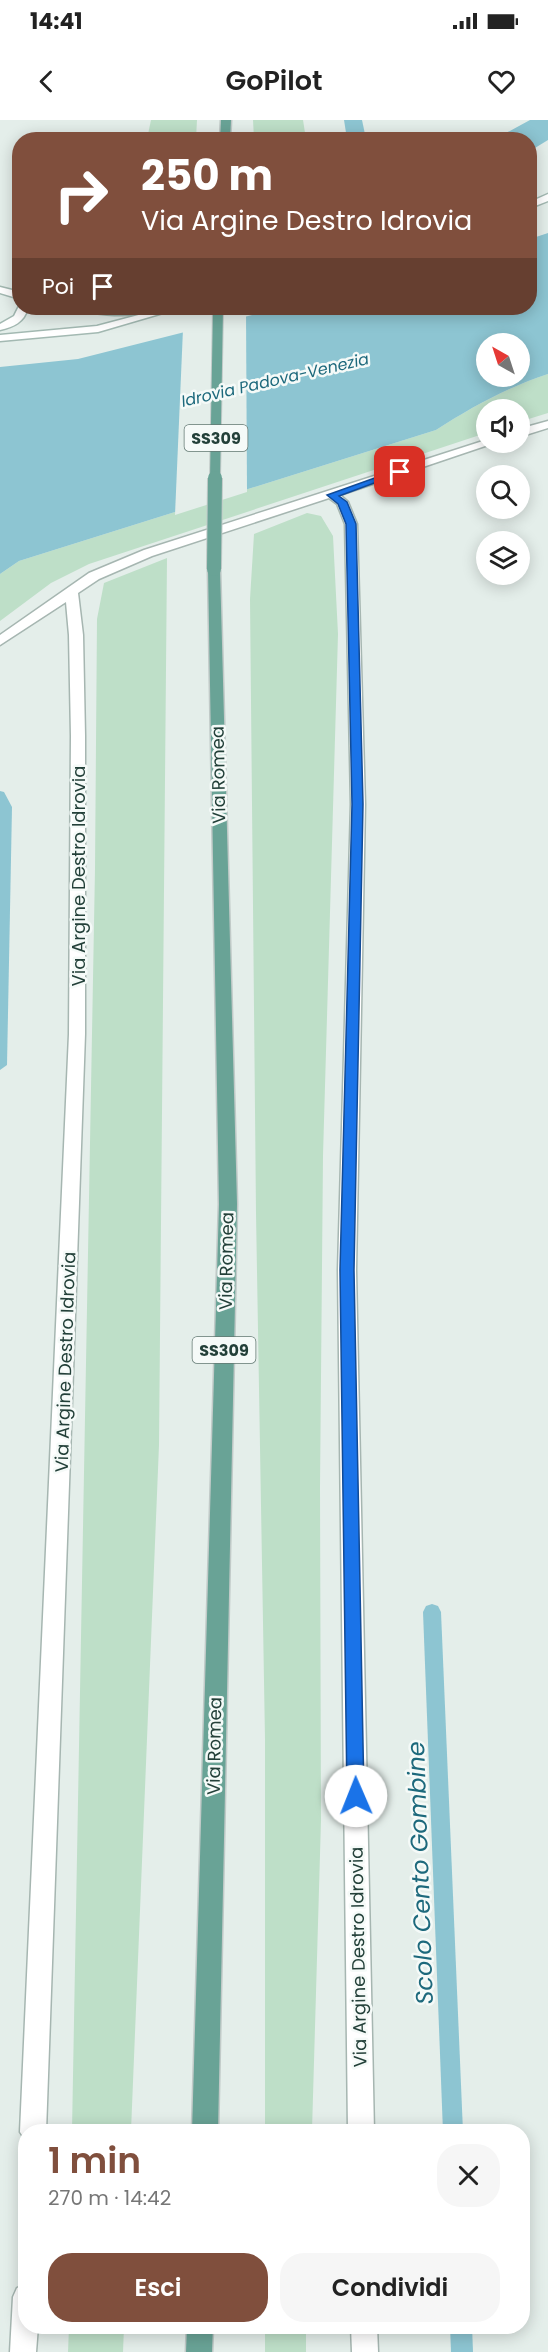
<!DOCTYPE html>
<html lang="it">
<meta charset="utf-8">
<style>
body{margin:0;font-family:Poppins,sans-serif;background:#f6f6f6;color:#222;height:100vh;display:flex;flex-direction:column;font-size:22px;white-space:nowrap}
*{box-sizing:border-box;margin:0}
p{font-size:20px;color:#767676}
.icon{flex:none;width:33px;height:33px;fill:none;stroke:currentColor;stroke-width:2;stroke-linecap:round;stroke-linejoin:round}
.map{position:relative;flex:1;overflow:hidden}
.panel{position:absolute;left:18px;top:2004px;width:512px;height:210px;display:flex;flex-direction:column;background:#fff;border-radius:24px;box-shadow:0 3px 15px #0003}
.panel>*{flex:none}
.guide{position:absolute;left:12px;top:12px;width:525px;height:183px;border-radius:24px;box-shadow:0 3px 15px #0003;background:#804f3d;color:#fff;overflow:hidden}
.needle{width:39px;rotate:321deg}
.fabs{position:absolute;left:476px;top:213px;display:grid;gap:12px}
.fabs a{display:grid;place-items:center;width:54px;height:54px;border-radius:50%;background:#fff;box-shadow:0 3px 15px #0003;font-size:30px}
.pin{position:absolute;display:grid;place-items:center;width:51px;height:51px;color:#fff;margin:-26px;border-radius:12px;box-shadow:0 3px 9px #0006}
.me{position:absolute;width:66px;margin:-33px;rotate:359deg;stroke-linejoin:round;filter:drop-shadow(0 0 4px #0008)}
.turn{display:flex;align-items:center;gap:21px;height:126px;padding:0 30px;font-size:27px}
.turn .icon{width:78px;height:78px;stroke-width:2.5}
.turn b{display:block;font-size:42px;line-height:51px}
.then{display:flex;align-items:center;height:57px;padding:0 30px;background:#0003;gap:12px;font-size:22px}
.round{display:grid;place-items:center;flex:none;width:63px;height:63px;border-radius:24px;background:#f6f6f6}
.overview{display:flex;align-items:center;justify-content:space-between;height:102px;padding:0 30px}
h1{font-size:36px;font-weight:600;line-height:45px;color:#804f3d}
.primary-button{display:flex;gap:12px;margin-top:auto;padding:12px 30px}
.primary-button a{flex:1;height:69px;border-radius:24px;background:#804f3d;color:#fff;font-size:24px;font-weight:600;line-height:69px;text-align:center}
.primary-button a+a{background:#f6f6f6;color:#222}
.status{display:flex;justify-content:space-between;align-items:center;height:42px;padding:0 30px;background:#fff;direction:ltr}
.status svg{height:16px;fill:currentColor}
header{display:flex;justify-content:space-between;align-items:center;height:78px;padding:0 30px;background:#fff;font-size:27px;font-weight:600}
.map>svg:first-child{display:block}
.green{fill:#bedfc8}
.water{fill:#8dc5d2;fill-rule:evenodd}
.pier{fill:#e4eeea}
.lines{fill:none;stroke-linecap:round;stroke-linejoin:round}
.stream{fill:#8dc5d2;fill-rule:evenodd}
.minor-casing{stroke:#a6b6b1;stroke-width:3}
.secondary-casing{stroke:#a3b9b2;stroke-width:3}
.primary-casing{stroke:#c1cac8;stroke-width:3}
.minor{fill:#fff;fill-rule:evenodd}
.secondary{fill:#fff;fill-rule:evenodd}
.primary{fill:#69a396;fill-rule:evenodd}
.primary-bridge-far1-casing{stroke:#c1cac8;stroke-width:12;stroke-linecap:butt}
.primary-bridge-casing{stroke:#c1cac8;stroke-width:16;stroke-linecap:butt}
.primary-bridge-far1{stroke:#69a396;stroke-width:10}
.primary-bridge{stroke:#69a396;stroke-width:14}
.route{fill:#1a73e8;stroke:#114b97;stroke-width:1.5}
.labels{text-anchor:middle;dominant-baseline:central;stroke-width:5;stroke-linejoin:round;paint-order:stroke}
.far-water-label{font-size:16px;font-style:italic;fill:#1d697c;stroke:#f5faf8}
.shield{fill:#f5faf8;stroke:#627872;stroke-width:1.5}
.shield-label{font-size:16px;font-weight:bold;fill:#234039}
.street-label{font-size:18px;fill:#234039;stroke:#f5faf8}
.near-water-label{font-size:24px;font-style:italic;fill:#1d697c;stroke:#f5faf8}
</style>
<div class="status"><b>14:41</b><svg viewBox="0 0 49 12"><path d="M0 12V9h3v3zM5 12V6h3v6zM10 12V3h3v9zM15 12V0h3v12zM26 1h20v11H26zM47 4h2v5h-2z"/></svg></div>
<header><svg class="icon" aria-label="back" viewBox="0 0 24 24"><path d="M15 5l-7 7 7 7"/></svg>GoPilot<svg class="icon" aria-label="heart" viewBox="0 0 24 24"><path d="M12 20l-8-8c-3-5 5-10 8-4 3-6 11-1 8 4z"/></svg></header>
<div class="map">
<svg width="548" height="2232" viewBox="0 0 548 2232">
<rect width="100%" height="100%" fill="#e4eeea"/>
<g class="green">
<path d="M151,0H197L196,19H147Z"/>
<path d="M253,0H303L306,19H254Z"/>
<path d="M548,254V293L519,302V290H486V313L89,444L51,463L0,501V454L19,441L436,310C472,287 508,267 548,254Z"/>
<path d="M307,393L321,396L333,416L338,514L323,1036L320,1367L321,1700L312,2011L265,2012V1619L256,1093L250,479L254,414Z"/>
<path d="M167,438L159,1325L131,2011H72L95,749L97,499L104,463Z"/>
<path d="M69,2207H124L123,2232H68Z"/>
<rect x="265" y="2207" width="41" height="25"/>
</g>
<g class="water">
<path d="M344,0H362L366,19H347Z"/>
<path d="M530,0H548V20L530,31V20L495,19Z"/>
<path d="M548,113V254C508,267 472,287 436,310L19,441L0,454V247L78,239L280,188H530V119ZM486,224H519V256H486Z"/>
</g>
<path class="pier" d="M246,193L247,372L175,395L183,209Z"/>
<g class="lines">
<g class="stream">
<path d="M0,671L4,672L12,687L7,945L0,950Z"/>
<path d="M432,1484L438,1486L441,1492L463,2012H443L423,1492L426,1486Z"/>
<path d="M450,2206H472L473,2232H451Z"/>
</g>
<g class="minor-casing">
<g id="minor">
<path d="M548,301V308L519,317V309Z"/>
<path d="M486,320V322H497L340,375L348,382L357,404L365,684L356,1150L374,2012H348L338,1150L351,684L345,404L337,384L329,378L152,436L99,459L78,473L83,515L85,616V914L46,2012H26V2021L20,2012L69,914L71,616L69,515L66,482L0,525V515L89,453L144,430Z"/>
<path d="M26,2164V2206H38L36,2232H10L13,2177L17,2168Z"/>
<path d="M351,2206H377L378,2232H352Z"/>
</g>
</g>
<g class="secondary-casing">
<g id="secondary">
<path d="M548,74V81L530,88V82Z"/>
<path d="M0,167L20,172V179L0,173Z"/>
<path d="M19,186L28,188C24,202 14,207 0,210V204L14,196Z"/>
<path d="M68,188H144L146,190C134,200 90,192 73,191Z"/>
<path d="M165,188H180L98,212L0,221V215L97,206Z"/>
</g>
</g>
<g class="primary-casing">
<g id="primary">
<path d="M221,0H231L230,20H220Z"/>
<path d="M214,445L220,449L237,1084L218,2012H192L219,1084L208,449Z"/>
<path d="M187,2206H213L212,2232H186Z"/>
</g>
</g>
<use href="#minor" class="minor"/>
<use href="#secondary" class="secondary"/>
<use href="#primary" class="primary"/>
<g class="primary-bridge-far1-casing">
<path id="primary-bridge-far1" d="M215,359L218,188"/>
</g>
<g class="primary-bridge-casing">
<path id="primary-bridge" d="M214,449L215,358"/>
</g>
<use href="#primary-bridge-far1" class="primary-bridge-far1"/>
<use href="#primary-bridge" class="primary-bridge"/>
</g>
<path class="route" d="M397,350L404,352L339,376L347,382L356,404L363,684L354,1150L364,1676L362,1682L356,1685L350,1682L347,1676L340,1150L352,684L346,404L338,384L327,375Z"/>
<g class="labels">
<g class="far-water-label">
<text transform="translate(275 260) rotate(-13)">Idrovia Padova-Venezia</text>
</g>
<g class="shield">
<rect x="184.5" y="305" width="63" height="26" rx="4.5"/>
<rect x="192.5" y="1217" width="63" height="26" rx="4.5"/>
</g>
<g class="shield-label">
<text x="216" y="318">SS309</text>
<text x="224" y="1230">SS309</text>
</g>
<g class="street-label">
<text transform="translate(218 655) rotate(-91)">Via Romea</text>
<text transform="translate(78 756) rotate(-90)">Via Argine Destro Idrovia</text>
<text transform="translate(226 1141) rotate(-89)">Via Romea</text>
<text transform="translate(65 1242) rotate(-88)">Via Argine Destro Idrovia</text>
<text transform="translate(214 1626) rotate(-89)">Via Romea</text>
<text transform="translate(358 1837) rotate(-91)">Via Argine Destro Idrovia</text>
</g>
<g class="near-water-label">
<text transform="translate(420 1753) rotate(-92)">Scolo Cento Gombine</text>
</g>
</g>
</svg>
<div class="fabs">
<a><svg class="needle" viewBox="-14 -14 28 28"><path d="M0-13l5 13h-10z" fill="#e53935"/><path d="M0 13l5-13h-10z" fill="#767676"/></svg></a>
<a><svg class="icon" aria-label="sound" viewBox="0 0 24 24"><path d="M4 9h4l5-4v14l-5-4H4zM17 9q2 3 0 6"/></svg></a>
<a><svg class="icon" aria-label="search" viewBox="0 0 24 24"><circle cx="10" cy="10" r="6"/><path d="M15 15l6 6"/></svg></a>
<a><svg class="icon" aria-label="layers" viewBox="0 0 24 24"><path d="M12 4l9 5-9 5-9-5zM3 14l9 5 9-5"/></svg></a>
</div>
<div class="pin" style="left:400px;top:352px;background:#d93025"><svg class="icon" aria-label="arrive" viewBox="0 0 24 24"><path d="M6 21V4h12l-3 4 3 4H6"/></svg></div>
<svg class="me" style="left:356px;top:1676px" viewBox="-20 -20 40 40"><circle r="19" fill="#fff"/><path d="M0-13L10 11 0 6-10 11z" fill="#1a73e8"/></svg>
<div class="guide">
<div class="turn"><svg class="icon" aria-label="right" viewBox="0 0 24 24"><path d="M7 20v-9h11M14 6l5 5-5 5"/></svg><div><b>250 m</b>Via Argine Destro Idrovia</div></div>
<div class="then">Poi<svg class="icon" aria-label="arrive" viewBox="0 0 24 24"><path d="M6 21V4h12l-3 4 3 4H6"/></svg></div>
</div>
<section class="panel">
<div class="overview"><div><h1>1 min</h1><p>270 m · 14:42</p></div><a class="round"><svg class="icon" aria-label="close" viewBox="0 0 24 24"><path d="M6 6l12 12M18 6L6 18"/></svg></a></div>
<div class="primary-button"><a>Esci</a><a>Condividi</a></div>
</section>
</div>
